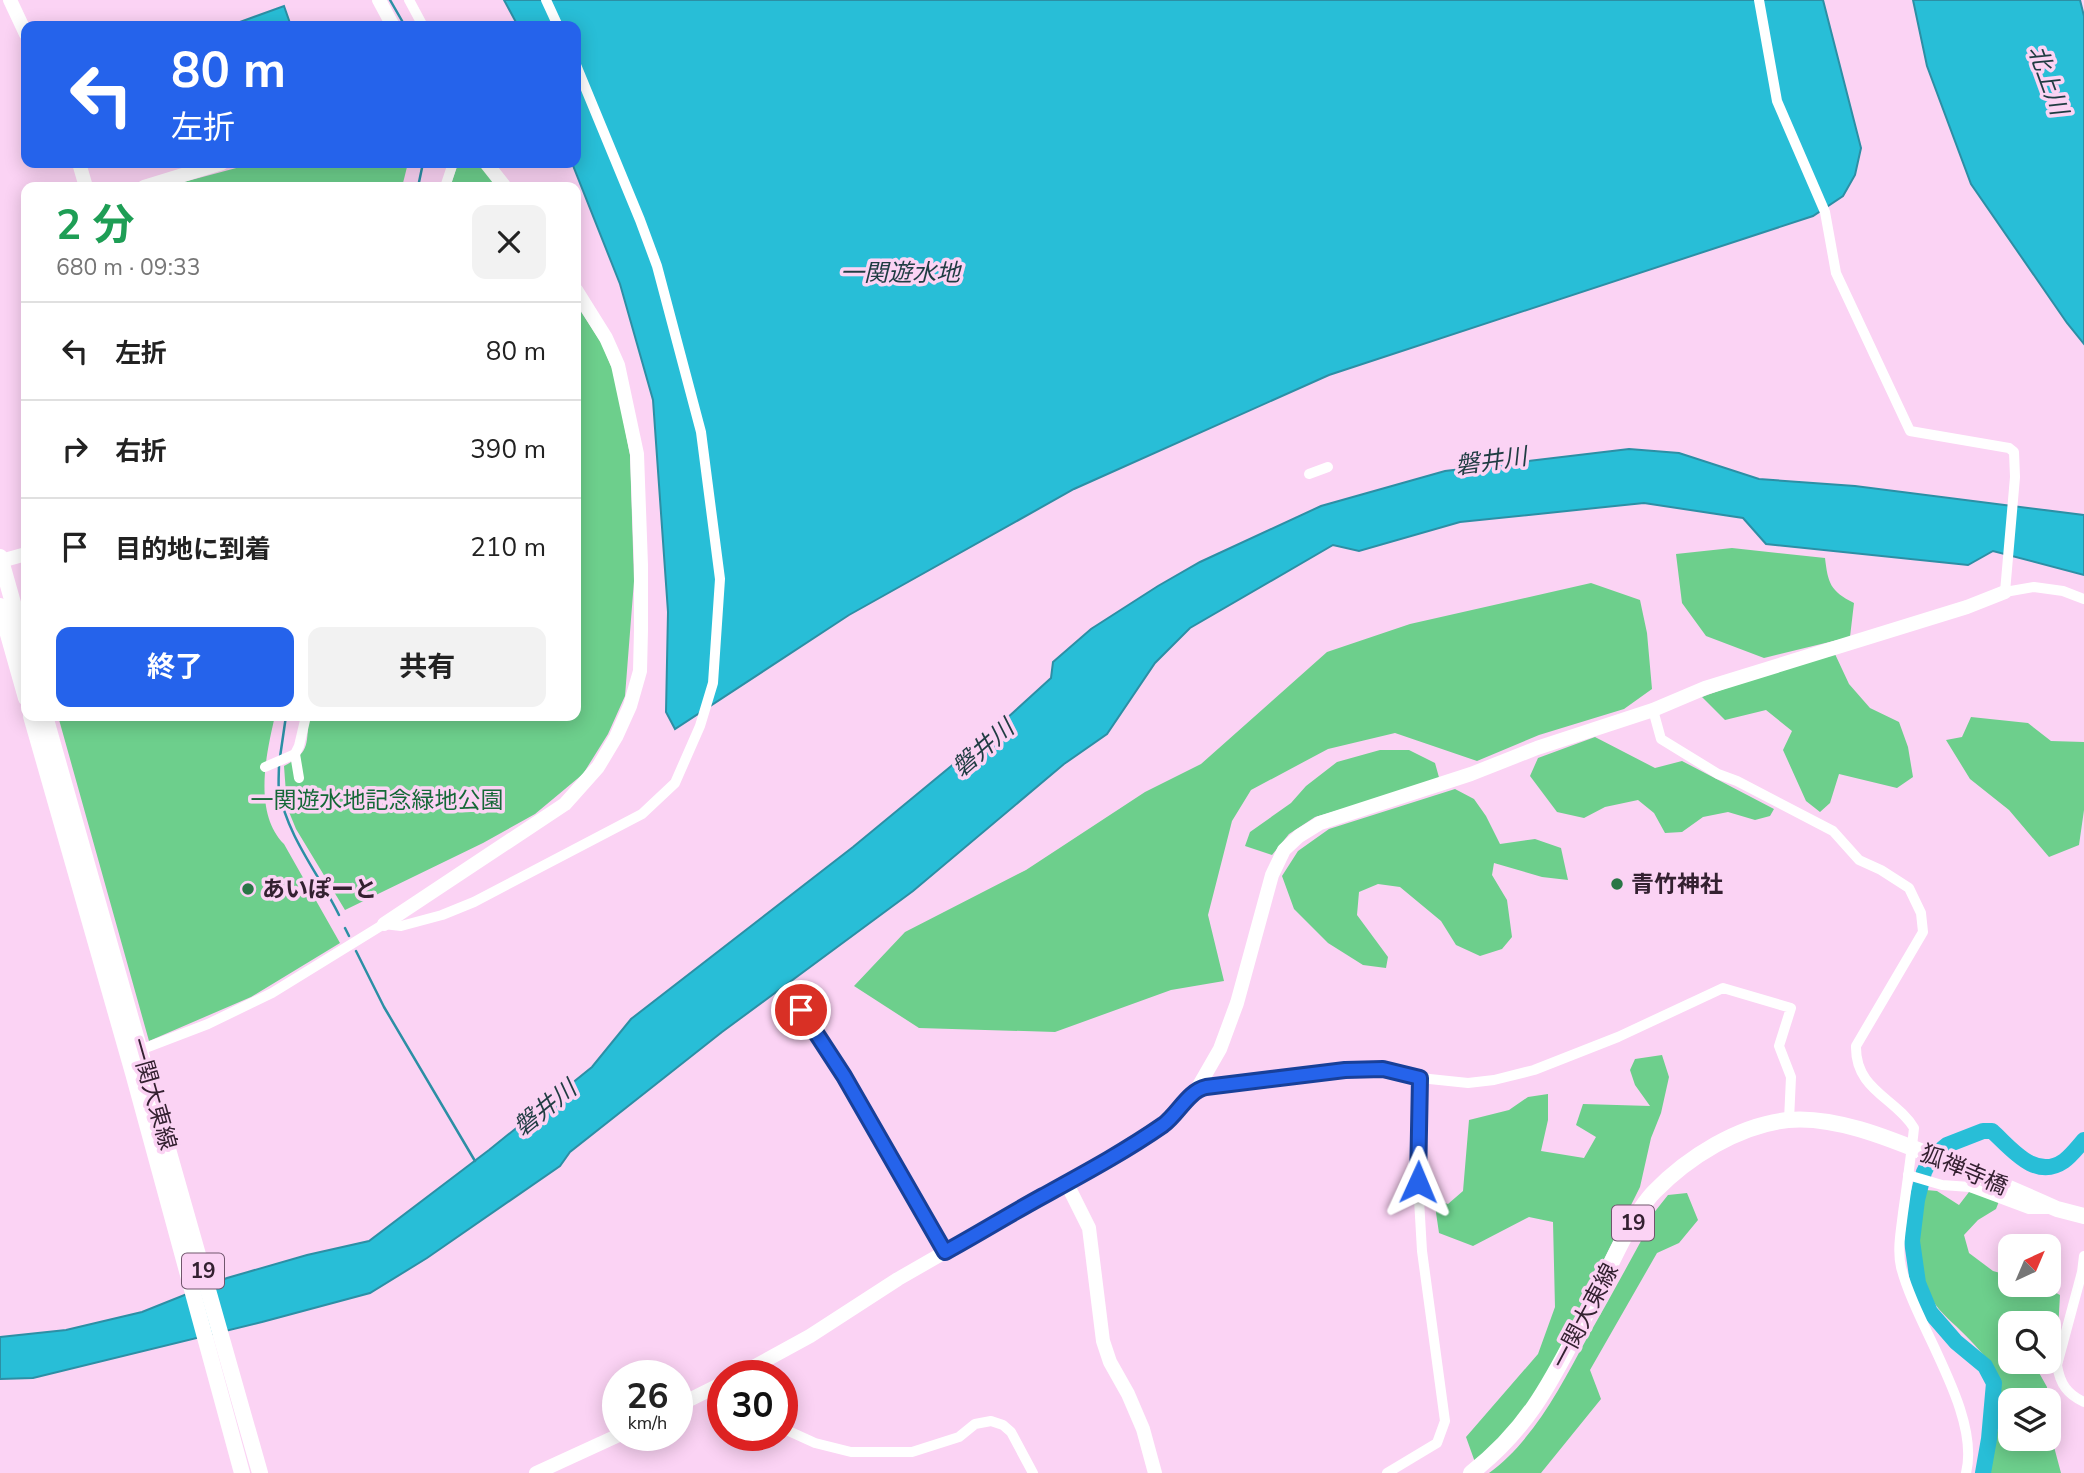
<!DOCTYPE html>
<html lang="ja">
<meta charset="utf-8">
<style>
body{margin:0;font-family:"Nunito Sans","Noto Sans JP",sans-serif;background:#f2f2f2;color:#222;height:100vh;display:flex;flex-direction:column;font-size:26px;white-space:nowrap}
*{box-sizing:border-box;margin:0}
p{font-size:23px;color:#767676}
.icon{flex:none;width:38px;height:38px;fill:none;stroke:currentColor;stroke-width:2;stroke-linecap:round;stroke-linejoin:round}
.map{position:relative;flex:1;overflow:hidden}
.side{position:absolute;left:21px;top:182px;width:560px;height:539px;display:flex;flex-direction:column;background:#fff;border-radius:14px;box-shadow:0 4px 18px #0003}
.side>*{flex:none}
.hud{position:absolute;left:21px;top:21px;width:560px;height:147px;border-radius:14px;box-shadow:0 4px 18px #0003;background:#2563eb;color:#fff;overflow:hidden}
.needle{width:46px;rotate:44deg}
.fabs{position:absolute;left:1998px;top:1234px;display:grid;gap:14px}
.fabs a{display:grid;place-items:center;width:63px;height:63px;border-radius:14px;background:#fff;box-shadow:0 4px 18px #0003;font-size:35px}
.speed{position:absolute;left:602px;top:1360px;display:flex;gap:14px;font-size:35px;font-weight:700;text-align:center}
.speed>*{display:grid;place-content:center;width:91px;height:91px;border-radius:50%;background:#fff;box-shadow:0 4px 18px #0003;line-height:1}
.speed small{font-size:18px;font-weight:400}
.speed .limit{border:10px solid #d22;background:#fff;color:#111}
.pin{position:absolute;display:grid;place-items:center;width:60px;height:60px;color:#fff;margin:-30px;border:4px solid #fff;border-radius:50%;box-shadow:0 2px 7px #0007}
.me{position:absolute;width:77px;margin:-38px;rotate:1deg;stroke-linejoin:round;filter:drop-shadow(0 0 5px #0008)}
.turn{display:flex;align-items:center;gap:24px;height:147px;padding:0 35px;font-size:32px}
.turn .icon{width:91px;height:91px;stroke-width:2.5}
.turn b{display:block;font-size:49px;line-height:60px}
.round{display:grid;place-items:center;flex:none;width:74px;height:74px;border-radius:14px;background:#f2f2f2}
.headline{display:flex;align-items:center;justify-content:space-between;height:119px;padding:0 35px}
h1{font-size:42px;font-weight:700;line-height:52px;color:#1e9e55}
.primary-button{display:flex;gap:14px;margin-top:auto;padding:14px 35px}
.primary-button a{flex:1;height:80px;border-radius:14px;background:#2563eb;color:#fff;font-size:28px;font-weight:700;line-height:80px;text-align:center}
.primary-button a+a{background:#f2f2f2;color:#222}
ul{padding:0;list-style:none}
li{display:flex;align-items:center;gap:21px;height:98px;padding:0 35px;border-top:2px solid #e0e0e0}
li div{flex:1}
li b{display:block;font-size:26px}
li em{font-style:normal}
.map>svg:first-child{display:block}
.green{fill:#6dcf8c}
.water{fill:#28bed7;stroke:#2c8fa5;stroke-width:2}
.lines{fill:none;stroke-linecap:round;stroke-linejoin:round}
.stream{stroke:#2c8fa5;stroke-width:2.5}
.river{stroke:#28bed7;stroke-width:16}
.street{stroke:#fff;stroke-width:10}
.secondary{stroke:#fff;stroke-width:14}
.primary{stroke:#fff;stroke-width:16}
.route-casing{stroke:#184099;stroke-width:18}
.route{stroke:#2563eb;stroke-width:12}
.poi-dot{fill:#297646;stroke:#fbd3f4;stroke-width:2.5}
.labels{text-anchor:middle;dominant-baseline:central;stroke-width:7;stroke-linejoin:round;paint-order:stroke}
.shield{fill:#fbd3f4;stroke:#70566c;stroke-width:2}
.shield-label{font-size:21px;font-weight:bold;fill:#342131}
.park-label{font-size:23px;fill:#156837;stroke:#fbd3f4}
.poi-label{font-size:23px;font-weight:bold;fill:#342131;stroke:#fbd3f4;text-anchor:start}
.street-label{font-size:23px;fill:#342131;stroke:#fbd3f4}
.water-label{font-size:24px;font-style:italic;fill:#1f3c42;stroke:#fbd3f4}
</style>
<div class="map">
<svg width="2084" height="1473" viewBox="0 0 2084 1473">
<rect width="100%" height="100%" fill="#fbd3f4"/>
<g class="green">
<path d="M255,163H408L402,187H165Z"/>
<path d="M458,163H481L497,187H450Z"/>
<path d="M576,304L602,344L615,376L630,455L634,581L625,696L608,734L583,774L535,814L483,843L345,910L296,829L287,807L284,766C311,752 306,744 309,716H576Z"/>
<path d="M1732,548L1825,558C1828,583 1830,591 1854,603L1850,637L1764,658L1706,636L1682,603L1676,554Z"/>
<path d="M1591,583L1640,600L1647,633L1652,689L1624,709L1539,735L1477,761L1395,733L1328,749L1251,790L1232,821L1208,915L1224,981L1171,990L1055,1032L919,1028L854,986L905,932L1026,870L1145,792L1201,764L1327,652L1410,624Z"/>
<path d="M1835,654L1849,684L1870,708L1899,722L1908,747L1913,777L1897,788L1839,774L1830,803L1820,812L1806,801L1783,750L1792,731L1766,710L1725,720L1702,697L1773,671Z"/>
<path d="M58,716H275C266,754 253,813 284,844L340,943L251,997L149,1041Z"/>
<path d="M1971,717L2028,723L2051,741L2084,742V810L2079,845L2049,857L2009,810L1970,779L1946,740L1962,737Z"/>
<path d="M1595,737L1655,768L1682,761L1774,809L1770,816L1755,820L1728,812L1703,817L1682,832L1665,833L1654,813L1638,800L1605,807L1584,818L1557,812L1530,776L1538,758Z"/>
<path d="M1380,750H1409L1435,763L1440,781L1315,817L1289,834L1272,855L1245,846L1250,832L1291,803L1306,786L1337,762Z"/>
<path d="M1455,789L1474,799L1486,816L1500,844L1535,839L1561,848L1568,880L1542,877L1494,863L1492,875L1507,900L1512,937L1502,949L1480,956L1456,945L1441,921L1400,887L1378,884L1359,892L1357,915L1388,957L1386,968L1363,965L1328,943L1294,909L1282,876L1298,851L1329,829Z"/>
<path d="M1662,1055L1669,1077L1661,1113L1651,1138L1640,1187L1527,1414L1476,1465L1466,1437L1538,1354L1555,1307L1553,1222L1529,1217L1473,1246L1439,1233L1434,1199L1448,1204L1463,1191L1469,1120L1509,1110L1528,1097L1548,1094V1120L1541,1151L1584,1158L1596,1137L1576,1125L1583,1104L1650,1106L1635,1085L1630,1070L1635,1059Z"/>
<path d="M1926,1190L1937,1191L1959,1205L1969,1192L2001,1196L1996,1209L1978,1220L1964,1235L1969,1253L1993,1271L2011,1276V1284L2041,1285L2060,1295L2058,1330L2049,1336V1323H2011V1362H2033L2047,1387L2048,1400H2011V1438H2049V1428L2061,1473H1985C1995,1449 2008,1397 1996,1372C1987,1357 1973,1343 1961,1331C1950,1320 1936,1309 1929,1294C1915,1263 1919,1225 1923,1192Z"/>
<path d="M1687,1193L1698,1220L1679,1243L1657,1253L1590,1370L1601,1399L1541,1473H1489C1533,1441 1561,1386 1586,1340C1605,1307 1623,1274 1641,1241L1645,1224L1668,1195Z"/>
</g>
<g class="water">
<path d="M504,0H1823L1861,148L1855,175L1843,196L1813,216L1329,375L1074,489L849,615L675,729L666,712L668,612L653,400L620,284L572,163H576V26H518Z"/>
<path d="M1913,0H2080L2084,16V344L2067,323L1971,184L1927,66Z"/>
<path d="M284,6L291,26H229Z"/>
<path d="M1629,449L1679,453L1759,479L1855,486L2084,515V575L1993,551L1968,565L1766,544L1743,518L1644,503L1460,522L1359,551L1333,545L1190,628L1155,663L1107,734L1064,764L913,891L722,1032L570,1152L560,1166L427,1258L370,1293L262,1322L33,1378L0,1379V1337L66,1330L142,1312L227,1278L307,1255L369,1241L489,1150L592,1067L631,1019L853,847L984,739L1051,678L1053,662L1091,629L1158,586L1200,562L1321,506L1445,471Z"/>
</g>
<g class="lines">
<g class="stream">
<path d="M390,0L405,26"/>
<path d="M418,187L423,163"/>
<path d="M280,757L286,716"/>
<path d="M279,764C279,773 278,783 279,791C288,838 319,874 339,915"/>
<path d="M345,928L349,936"/>
<path d="M356,951L384,1007L475,1161"/>
</g>
<path class="river" d="M1983,1473L1989,1439L1994,1383L1985,1366L1956,1342L1930,1312L1918,1283L1912,1241L1917,1200L1924,1172L1931,1158L1947,1145L1983,1131H1992C2011,1148 2035,1181 2064,1161C2071,1156 2078,1147 2084,1140"/>
<g class="street">
<path d="M409,0L423,26"/>
<path d="M546,0L558,26"/>
<path d="M1759,0L1777,101L1825,212L1836,273L1910,431L2009,448L2014,452L2015,477L2005,592L2034,587L2063,591L2084,599"/>
<path d="M445,187L453,163"/>
<path d="M1309,474L1328,467"/>
<path d="M1653,710L1661,739L1718,774L1737,781L1833,831L1859,860L1881,870L1909,888L1921,913L1923,932L1856,1046C1855,1090 1896,1098 1914,1128C1911,1157 1907,1185 1903,1213C1901,1230 1897,1250 1901,1267C1916,1327 1981,1413 1966,1473"/>
<path d="M265,767L295,754"/>
<path d="M299,778L295,754L299,746L306,716"/>
<path d="M801,1010L844,1076L945,1252"/>
<path d="M140,1050L208,1024L272,993L384,924L401,926L442,915L474,902L642,814L675,783L700,726L713,683L720,579L701,432L657,266L640,220L576,65"/>
<path d="M1197,1089L1345,1070L1383,1069L1420,1078L1468,1083L1494,1080L1534,1070L1618,1037L1723,988L1791,1008L1779,1046L1791,1077L1789,1120"/>
<path d="M1908,1175L1942,1185L1970,1187L2029,1209H2049"/>
<path d="M2084,1256L2082,1272L2057,1365C2060,1384 2067,1394 2084,1402"/>
<path d="M782,1428L815,1443L851,1452H912L959,1437L975,1424L991,1421L1003,1425L1011,1432L1033,1473"/>
<path d="M1387,1473L1437,1443L1445,1421L1422,1251L1418,1182L1420,1078"/>
</g>
<g class="secondary">
<path d="M10,0L26,34"/>
<path d="M379,0L393,26"/>
<path d="M79,163L86,187"/>
<path d="M486,163L505,187"/>
<path d="M144,187L222,163"/>
<path d="M1,561L26,554"/>
<path d="M384,924L565,804L598,767L616,737L630,706L640,671L641,630V565L637,454L618,365L606,338L576,290"/>
<path d="M1067,1184L1089,1228L1103,1341L1110,1362L1128,1394L1143,1429L1155,1473"/>
<path d="M737,1376L810,1336L898,1279L1044,1195L1085,1174L1166,1123L1197,1089L1220,1049L1237,1003L1272,875L1284,850L1299,836L1320,823L1471,774L1537,748L1653,710L1705,688L1967,607L2005,592"/>
<path d="M677,1406L723,1383"/>
<path d="M536,1473L619,1435"/>
</g>
<g class="primary">
<path d="M0,557L26,649"/>
<path d="M0,606L26,698"/>
<path d="M31,716L133,1073L242,1473"/>
<path d="M45,716L260,1473"/>
<path d="M1471,1473C1533,1425 1555,1373 1590,1307C1606,1275 1631,1216 1654,1192C1688,1157 1739,1125 1788,1120C1840,1115 1902,1144 1950,1163C1986,1178 2021,1193 2057,1209L2084,1216"/>
</g>
</g>
<g class="lines">
<g class="route-casing">
<path id="route" d="M801,1010L844,1076L945,1252C978,1234 1010,1214 1043,1196C1083,1174 1124,1152 1163,1125C1178,1114 1188,1091 1206,1087L1345,1070L1383,1069L1420,1078L1418,1182"/>
</g>
<use href="#route" class="route"/>
</g>
<g class="poi-dot">
<circle cx="1617" cy="884" r="7"/>
<circle cx="248" cy="889" r="7"/>
</g>
<g class="labels">
<g class="shield">
<rect x="1612" y="1205.5" width="42" height="35" rx="5"/>
<rect x="182" y="1253.5" width="42" height="35" rx="5"/>
</g>
<g class="shield-label">
<text x="1633" y="1223">19</text>
<text x="203" y="1271">19</text>
</g>
<g class="park-label">
<text x="377" y="800">一関遊水地記念緑地公園</text>
</g>
<g class="poi-label">
<text x="1631" y="884">青竹神社</text>
<text x="262" y="889">あいぽーと</text>
</g>
<g class="street-label">
<text transform="translate(153 1094) rotate(74)">一関大東線</text>
<text transform="translate(1964 1170) rotate(23)">狐禅寺橋</text>
<text transform="translate(1585 1316) rotate(-62)">一関大東線</text>
</g>
<g class="water-label">
<text transform="translate(2048 80) rotate(70)">北上川</text>
<text x="900" y="273">一関遊水地</text>
<text transform="translate(1491 461) rotate(-8)">磐井川</text>
<text transform="translate(983 748) rotate(-41)">磐井川</text>
<text transform="translate(545 1108) rotate(-39)">磐井川</text>
</g>
</g>
</svg>
<div class="fabs">
<a><svg class="needle" viewBox="-14 -14 28 28"><path d="M0-13l5 13h-10z" fill="#e53935"/><path d="M0 13l5-13h-10z" fill="#767676"/></svg></a>
<a><svg class="icon" aria-label="search" viewBox="0 0 24 24"><circle cx="10" cy="10" r="6"/><path d="M15 15l6 6"/></svg></a>
<a><svg class="icon" aria-label="layers" viewBox="0 0 24 24"><path d="M12 4l9 5-9 5-9-5zM3 14l9 5 9-5"/></svg></a>
</div>
<div class="speed"><div>26<small>km/h</small></div><div class="limit">30</div></div>
<div class="pin" style="left:801px;top:1010px;background:#d93025"><svg class="icon" aria-label="arrive" viewBox="0 0 24 24"><path d="M6 21V4h12l-3 4 3 4H6"/></svg></div>
<svg class="me" style="left:1418px;top:1182px" viewBox="-20 -20 40 40"><path d="M0-17L14 15 0 8-14 15z" fill="#2563eb" stroke="#fff" stroke-width="4"/></svg>
<div class="hud">
<div class="turn"><svg class="icon" aria-label="left" viewBox="0 0 24 24"><path d="M17 20v-9H6M10 6l-5 5 5 5"/></svg><div><b>80 m</b>左折</div></div>
</div>
<section class="side">
<div class="headline"><div><h1>2 分</h1><p>680 m · 09:33</p></div><a class="round"><svg class="icon" aria-label="close" viewBox="0 0 24 24"><path d="M6 6l12 12M18 6L6 18"/></svg></a></div>
<ul>
<li><svg class="icon" aria-label="left" viewBox="0 0 24 24"><path d="M17 20v-9H6M10 6l-5 5 5 5"/></svg><div><b>左折</b></div><em>80 m</em></li>
<li><svg class="icon" aria-label="right" viewBox="0 0 24 24"><path d="M7 20v-9h11M14 6l5 5-5 5"/></svg><div><b>右折</b></div><em>390 m</em></li>
<li><svg class="icon" aria-label="arrive" viewBox="0 0 24 24"><path d="M6 21V4h12l-3 4 3 4H6"/></svg><div><b>目的地に到着</b></div><em>210 m</em></li>
</ul>
<div class="primary-button"><a>終了</a><a>共有</a></div>
</section>
</div>
